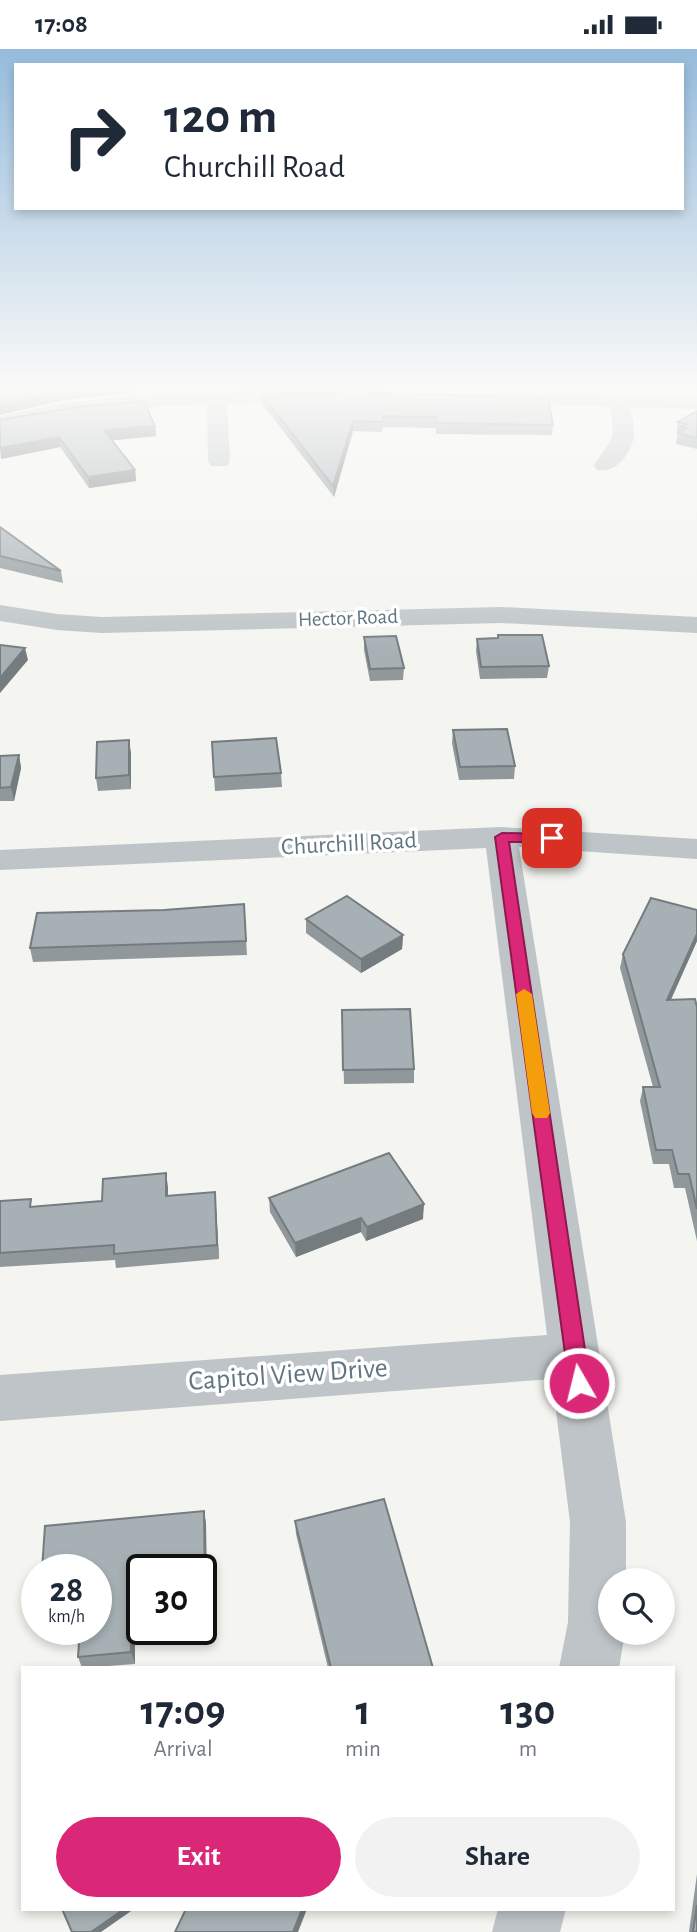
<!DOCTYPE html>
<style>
body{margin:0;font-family:"Alegreya Sans",sans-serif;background:#f2f2f3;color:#1f2937;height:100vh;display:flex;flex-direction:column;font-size:26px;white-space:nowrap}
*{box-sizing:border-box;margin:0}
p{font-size:23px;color:#747a83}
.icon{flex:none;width:38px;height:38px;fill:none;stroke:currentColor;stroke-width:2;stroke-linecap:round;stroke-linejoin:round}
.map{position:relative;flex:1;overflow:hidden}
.details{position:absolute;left:21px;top:1617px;width:654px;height:245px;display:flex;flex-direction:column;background:#fff;border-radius:0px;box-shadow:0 4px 10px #0003}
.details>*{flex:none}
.guide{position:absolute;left:14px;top:14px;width:670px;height:147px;border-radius:0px;box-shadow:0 4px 10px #0003;background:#fff;color:#1f2937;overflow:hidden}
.tools{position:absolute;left:598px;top:1519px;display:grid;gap:14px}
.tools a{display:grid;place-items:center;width:77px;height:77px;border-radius:50%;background:#fff;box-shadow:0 4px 10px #0003;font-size:35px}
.speed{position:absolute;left:21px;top:1505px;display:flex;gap:14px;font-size:35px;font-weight:700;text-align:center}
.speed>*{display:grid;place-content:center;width:91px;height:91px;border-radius:50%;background:#fff;box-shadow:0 4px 10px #0003;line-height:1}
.speed small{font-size:18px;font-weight:400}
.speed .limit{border:4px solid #111;border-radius:10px;background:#fff;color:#111}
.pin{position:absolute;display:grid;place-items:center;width:60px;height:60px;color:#fff;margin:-30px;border-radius:14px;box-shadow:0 4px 10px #0006}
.me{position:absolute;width:77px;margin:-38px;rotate:352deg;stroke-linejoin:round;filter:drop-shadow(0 0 5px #0008)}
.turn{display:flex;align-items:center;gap:24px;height:147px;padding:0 35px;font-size:32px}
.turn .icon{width:91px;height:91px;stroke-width:2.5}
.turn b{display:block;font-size:49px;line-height:60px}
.eta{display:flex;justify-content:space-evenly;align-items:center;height:119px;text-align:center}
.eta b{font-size:42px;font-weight:600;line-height:49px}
.button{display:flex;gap:14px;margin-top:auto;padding:14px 35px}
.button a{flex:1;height:80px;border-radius:42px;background:#db2777;color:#fff;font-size:28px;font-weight:600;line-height:80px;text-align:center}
.button a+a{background:#f2f2f3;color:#1f2937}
.status{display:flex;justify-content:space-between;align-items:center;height:49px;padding:0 35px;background:#fff;direction:ltr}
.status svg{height:19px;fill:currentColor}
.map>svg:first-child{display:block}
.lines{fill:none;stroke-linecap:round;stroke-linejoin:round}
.minor{fill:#bec4c7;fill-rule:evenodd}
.wall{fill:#90989c}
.shaded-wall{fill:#757c7f}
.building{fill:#a7b1b5;stroke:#757c7f;stroke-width:2}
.route{fill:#db2777;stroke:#8e194d;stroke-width:2}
.slow{fill:#f59e0b}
.labels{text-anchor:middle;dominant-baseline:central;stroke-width:7;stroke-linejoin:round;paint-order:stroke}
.far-street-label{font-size:21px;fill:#617683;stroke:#fff}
.street-label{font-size:24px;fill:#617683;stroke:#fff}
.near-street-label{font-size:28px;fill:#617683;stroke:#fff}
</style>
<div class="status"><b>17:08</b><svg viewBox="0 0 49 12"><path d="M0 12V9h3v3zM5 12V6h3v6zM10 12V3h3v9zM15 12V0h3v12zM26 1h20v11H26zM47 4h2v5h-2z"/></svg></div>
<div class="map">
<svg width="697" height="1883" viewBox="0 0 697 1883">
<rect width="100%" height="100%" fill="#f4f4f0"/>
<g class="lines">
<g class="minor">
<path d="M292,341H317L324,346L314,352L227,355L230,412L227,417H211L208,412L207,355C137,358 69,365 0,379V367L65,354L133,346Z"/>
<path d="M496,343L697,348V360L630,358C632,367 635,377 634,386C632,404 616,425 597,421L594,416C613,389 616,392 610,358L489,353L486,349L489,345Z"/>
<path d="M0,556L57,565L102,568L501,558L697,568V584L501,574L102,584L57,581L0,572Z"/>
<path d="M501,778L697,790V810L519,798L626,1473V1531H611V1584H625L619,1619H559L568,1573L570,1473L552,1330L0,1372V1326L547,1286L486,799L0,821V801Z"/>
<path d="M498,1860H566L560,1883H492Z"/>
</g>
</g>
<g class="wall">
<path d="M262,346L553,376L552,386L436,385V379L383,378L382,383L353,382L334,448L263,356Z"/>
<path d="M697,362V400L676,395L678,384H679L677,383L678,373Z"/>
<path d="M0,371L155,377L156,387L112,391L135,421L136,432L89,439L60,398L1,410Z"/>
<path d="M0,478L61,522L63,534L0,519Z"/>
<path d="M498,586L549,617L547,629L480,630L476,602L477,590L497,589Z"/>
<path d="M364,588L404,619L403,631L370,632L364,601Z"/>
<path d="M453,681L515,717L514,730L459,731L452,694Z"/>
<path d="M212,693L281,724L282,738L215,742Z"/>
<path d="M131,704V740L98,742L96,729Z"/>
<path d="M19,706L21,719L14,752H0V707Z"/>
<path d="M244,855L247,906L33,913L30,899L164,861Z"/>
<path d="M697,861V892L671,951L697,958V1192L685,1139H674L669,1115H653L640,1052L643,1038H653L620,919L623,905Z"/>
<path d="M306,870L403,886L402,900L361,924L306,884Z"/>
<path d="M342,961L414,1020V1034L344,1035Z"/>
<path d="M168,1138V1147L215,1143L219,1210L116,1219L115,1211L0,1218V1152L33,1158L102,1152Z"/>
<path d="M269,1149L423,1170L366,1192L361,1183L296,1208L270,1163Z"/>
<path d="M204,1462L206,1475L207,1559L201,1560V1521H142V1565L135,1566V1615L82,1619L78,1608L80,1580H96V1521H42L45,1477Z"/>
<path d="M295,1472L433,1619H328L296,1485Z"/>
<path d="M697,1825V1883H689Z"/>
</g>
<g class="shaded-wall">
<path d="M68,341H136V343L64,351L0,366V356Z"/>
<path d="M353,372V382L334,448L333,437Z"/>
<path d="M155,377L156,387L106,392L104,381Z"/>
<path d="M59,388L60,398L1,410L0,399Z"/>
<path d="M135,421L136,432L89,439L88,428Z"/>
<path d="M25,599L28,611L0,644V629Z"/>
<path d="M129,691L131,704V740L129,726Z"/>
<path d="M19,706L21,719L14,752L11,738Z"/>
<path d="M697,885V892L664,965L667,951Z"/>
<path d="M403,886L402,900L361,924V910Z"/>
<path d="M166,1124L168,1138V1161L166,1147Z"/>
<path d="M215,1143L216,1158L219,1210L217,1196Z"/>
<path d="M424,1155L423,1170L366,1192L367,1178Z"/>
<path d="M361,1169V1183L296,1208L295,1194Z"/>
<path d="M204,1462L206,1475L207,1559L205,1547Z"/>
<path d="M132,1553L135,1566V1615L131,1603Z"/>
<path d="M124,1860H134L101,1883H91Z"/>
<path d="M302,1860H307L298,1883H293Z"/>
</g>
<g class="building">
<path d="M0,341H68L0,356Z"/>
<path d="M352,343L548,349L553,376L436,374V368L383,367L382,373L353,372L333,437L262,346Z"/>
<path d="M144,352L155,377L104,381L135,421L88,428L59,388L0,399V371L76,358Z"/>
<path d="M697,362V389L678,384L686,379L681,378L687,375L678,373Z"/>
<path d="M0,478L61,522L0,507Z"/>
<path d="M498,586H542L549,617L481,618L477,590L498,589Z"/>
<path d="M396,587L404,619L370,620L364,588Z"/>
<path d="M0,596L25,599L0,629Z"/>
<path d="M507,680L515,717L460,718L453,681Z"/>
<path d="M276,689L281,724L214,728L212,693Z"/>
<path d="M129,691V726L96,729L97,693Z"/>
<path d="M19,706L11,738L0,739V707Z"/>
<path d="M347,847L403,886L361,910L306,870Z"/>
<path d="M651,849L697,861V885L667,951L695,950L697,958V1160L689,1125H678L672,1101H656L643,1038H660L623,905Z"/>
<path d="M244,855L246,892L30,899L37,864L164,861Z"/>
<path d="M410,960L414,1020L343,1021L342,961Z"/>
<path d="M389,1104L424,1155L367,1178L361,1169L295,1194L269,1149Z"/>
<path d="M166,1124V1147L215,1143L217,1196L114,1205V1196L0,1204V1152L31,1150L30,1158L102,1152L103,1130Z"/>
<path d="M384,1450L433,1619H331L295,1472Z"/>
<path d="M204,1462L205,1547H201V1521H142V1552L132,1553L131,1603L78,1608L80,1580H96V1521H42L45,1477Z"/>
<path d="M697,1856V1883H693Z"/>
<path d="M62,1860H124L91,1883H72Z"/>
<path d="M186,1860H302L293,1883H175Z"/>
</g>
<linearGradient id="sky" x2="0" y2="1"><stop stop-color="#95bbdc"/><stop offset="0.56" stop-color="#fafaf8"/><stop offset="1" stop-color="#fafaf8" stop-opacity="0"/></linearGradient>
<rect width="697" height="604" fill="url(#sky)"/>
<path class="route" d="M502,784L552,785L559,789L552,793H509L590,1334L587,1341L579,1343L572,1341L569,1334L495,788Z"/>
<path class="slow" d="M524,940L532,945L550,1064L547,1069H535L532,1064L516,945Z"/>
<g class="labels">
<g class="far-street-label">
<text transform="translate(348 569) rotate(-2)">Hector Road</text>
</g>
<g class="street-label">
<text transform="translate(349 795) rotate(-3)">Churchill Road</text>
</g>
<g class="near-street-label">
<text transform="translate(288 1326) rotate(-4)">Capitol View Drive</text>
</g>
</g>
</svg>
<div class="tools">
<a><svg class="icon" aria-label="search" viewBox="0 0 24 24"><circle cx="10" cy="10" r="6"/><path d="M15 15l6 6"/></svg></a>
</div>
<div class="speed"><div>28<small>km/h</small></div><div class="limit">30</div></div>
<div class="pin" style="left:552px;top:789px;background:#d93025"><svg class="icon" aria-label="arrive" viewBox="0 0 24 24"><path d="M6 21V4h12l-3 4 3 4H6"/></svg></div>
<svg class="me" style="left:579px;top:1334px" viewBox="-20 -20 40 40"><circle r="17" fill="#db2777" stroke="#fff" stroke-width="3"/><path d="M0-11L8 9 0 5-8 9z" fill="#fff"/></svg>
<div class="guide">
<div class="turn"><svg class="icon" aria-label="right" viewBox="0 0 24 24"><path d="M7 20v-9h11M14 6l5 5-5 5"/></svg><div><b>120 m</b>Churchill Road</div></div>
</div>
<section class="details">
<div class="eta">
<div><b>17:09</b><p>Arrival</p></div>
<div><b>1</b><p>min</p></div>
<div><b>130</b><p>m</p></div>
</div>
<div class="button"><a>Exit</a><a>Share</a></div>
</section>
</div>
